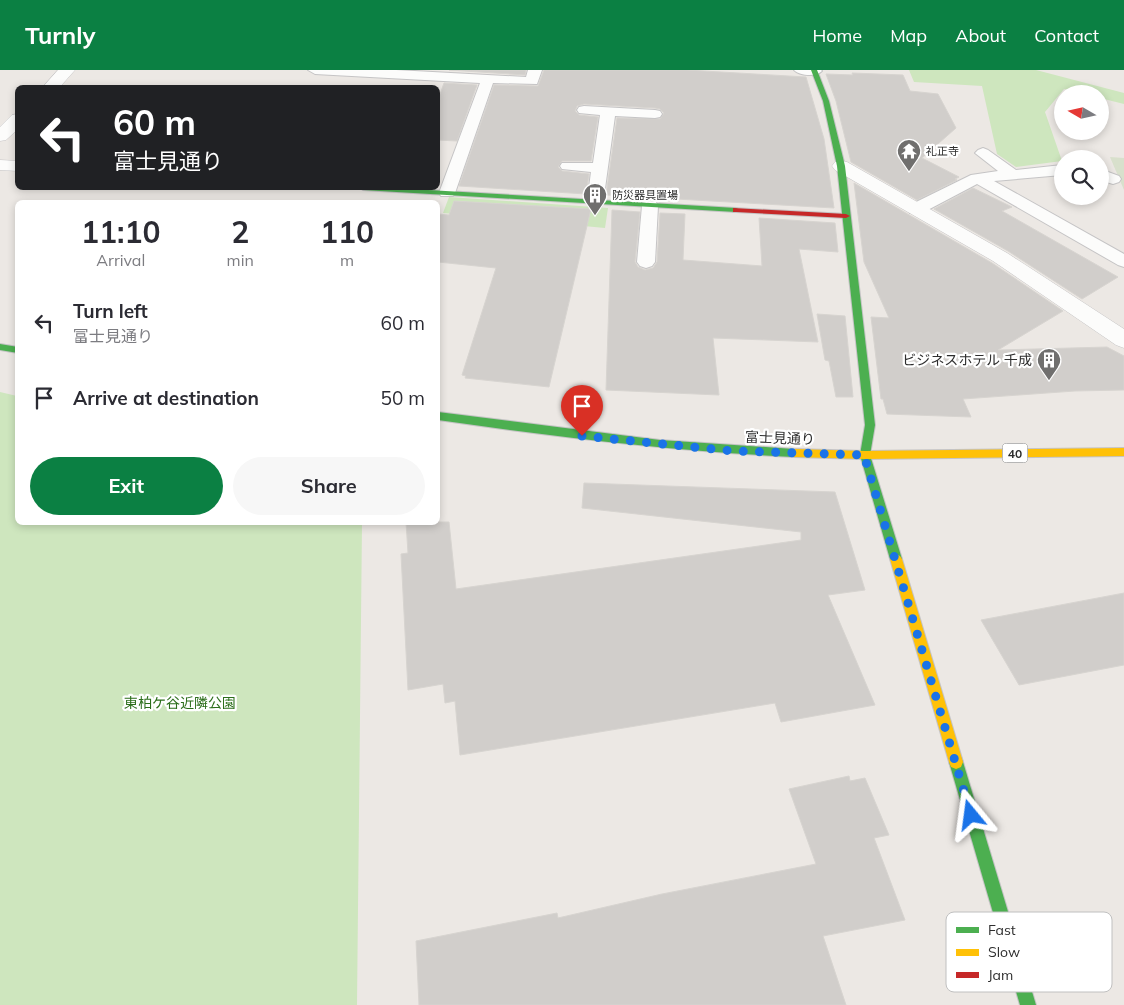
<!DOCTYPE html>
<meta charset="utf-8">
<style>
body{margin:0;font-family:Mulish,"Noto Sans JP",sans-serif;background:#f7f7f7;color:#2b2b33;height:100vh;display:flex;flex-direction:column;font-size:19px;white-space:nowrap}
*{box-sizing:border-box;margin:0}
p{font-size:16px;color:#7c7c81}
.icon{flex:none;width:28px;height:28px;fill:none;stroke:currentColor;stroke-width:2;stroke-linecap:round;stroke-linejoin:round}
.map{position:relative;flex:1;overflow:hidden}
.sheet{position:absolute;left:15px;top:130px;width:425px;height:325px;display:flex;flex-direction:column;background:#fff;border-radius:8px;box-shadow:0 2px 8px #0003}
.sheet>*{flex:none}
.hud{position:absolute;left:15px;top:15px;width:425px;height:105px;border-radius:8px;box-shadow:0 2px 8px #0003;background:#202124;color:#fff;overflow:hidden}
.needle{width:32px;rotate:279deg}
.controls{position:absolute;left:1054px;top:15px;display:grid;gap:10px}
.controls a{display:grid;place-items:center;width:55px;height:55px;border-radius:50%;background:#fff;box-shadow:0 2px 8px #0003;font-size:25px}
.pin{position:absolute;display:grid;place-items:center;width:42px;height:42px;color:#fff;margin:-51px -21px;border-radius:50% 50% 50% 0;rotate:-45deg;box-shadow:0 0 5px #0007}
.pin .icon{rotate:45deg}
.me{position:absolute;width:55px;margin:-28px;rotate:344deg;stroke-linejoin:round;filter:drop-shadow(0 0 4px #0008)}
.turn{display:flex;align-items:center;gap:18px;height:105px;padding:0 15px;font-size:22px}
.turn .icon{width:65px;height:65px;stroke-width:2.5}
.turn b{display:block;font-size:35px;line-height:42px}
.eta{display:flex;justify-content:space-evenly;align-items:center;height:85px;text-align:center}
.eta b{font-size:30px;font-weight:700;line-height:35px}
.cta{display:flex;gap:10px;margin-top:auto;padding:10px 15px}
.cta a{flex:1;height:58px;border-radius:30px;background:#0b8043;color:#fff;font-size:20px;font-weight:700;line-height:58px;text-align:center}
.cta a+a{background:#f7f7f7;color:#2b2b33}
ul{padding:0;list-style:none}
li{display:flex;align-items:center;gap:15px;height:75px;padding:0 15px}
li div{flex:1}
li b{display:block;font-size:19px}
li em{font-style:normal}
header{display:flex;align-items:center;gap:30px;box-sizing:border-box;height:70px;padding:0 25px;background:#0b8043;color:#fff}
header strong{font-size:24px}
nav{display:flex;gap:28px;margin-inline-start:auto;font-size:18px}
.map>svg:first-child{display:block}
.green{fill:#cee6be}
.cemetery{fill:#d8e0cc}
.building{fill:#d1cecb;stroke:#d7d4d0}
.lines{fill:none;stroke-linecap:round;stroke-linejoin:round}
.lane-casing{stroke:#c5c4c5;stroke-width:2}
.street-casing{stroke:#c5c4c5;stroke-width:1}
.fast-casing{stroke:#c5c4c5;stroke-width:2}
.slow-casing{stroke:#c5c4c5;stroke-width:2}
.jam-casing{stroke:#c5c4c5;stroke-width:2}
.lane{fill:#fcfcfb;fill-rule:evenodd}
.street{fill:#fcfcfb;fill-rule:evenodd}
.fast{fill:#4caf50;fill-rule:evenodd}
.slow{fill:#ffc107;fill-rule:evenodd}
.jam{fill:#c62828;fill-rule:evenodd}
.route{stroke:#1a73e8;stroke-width:9;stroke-dasharray:0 16.2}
.labels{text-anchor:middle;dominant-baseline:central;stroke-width:4.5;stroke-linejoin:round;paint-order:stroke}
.far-poi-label{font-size:11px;fill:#2e2e2e;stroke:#fff;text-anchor:start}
.shield{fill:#fff;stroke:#6d6d6d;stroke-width:1}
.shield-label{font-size:12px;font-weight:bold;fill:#2e2e2e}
.poi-label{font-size:14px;fill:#2e2e2e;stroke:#fff;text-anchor:end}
.street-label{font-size:14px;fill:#2e2e2e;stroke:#fff}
.park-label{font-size:14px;fill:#2c6e1b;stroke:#fff}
.key{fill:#fff;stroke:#c0c0c0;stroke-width:1}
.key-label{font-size:14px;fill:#2e2e2e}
</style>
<header>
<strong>Turnly</strong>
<nav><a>Home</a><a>Map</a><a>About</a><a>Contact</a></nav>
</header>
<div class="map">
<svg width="1124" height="935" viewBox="0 0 1124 935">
<rect width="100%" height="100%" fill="#ece8e4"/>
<g class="green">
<path d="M909,0H1036L1124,23V34L1100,28V24H1084L1064,19L1045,42L1062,91L1016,97L997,84L982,16L914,12Z"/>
<path d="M449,127L608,138L605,158L443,143Z"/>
<path d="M0,322L17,326L18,452L362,453L357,935H0Z"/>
</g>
<path class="cemetery" d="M1110,87L1124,88V120Z"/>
<g class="building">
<path d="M449,0H526L525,5Z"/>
<path d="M544,0H687L806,7L824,69L834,138L606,125L617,48L660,49L664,43L660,39L655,38L584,34L577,36L575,41L579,45L598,47L591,91H562L558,97L562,101L589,104L586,124L459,116L494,15L538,16Z"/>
<path d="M852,3L903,5L910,21L938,24L956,58L922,88L959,107L955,109L957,110L917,130L851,92L836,31L826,4L853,5Z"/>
<path d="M444,13L477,15L457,71L438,70V30Z"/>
<path d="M854,113L992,193L1063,241L998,280L1107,277L1124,286V320L1075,321L963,329L971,347L887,344L883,329H881L871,247L889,248L864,192Z"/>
<path d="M973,118L1012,137L1002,141L1118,207L1082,229L1008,181L934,139Z"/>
<path d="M454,131L591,139L549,317L465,308L466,306L462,305L496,198L438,192V144L449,145Z"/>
<path d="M612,140L640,142L635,192L638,197L645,200L653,198L657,192L660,143L685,144L683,190L762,196L759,148L835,153L838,182L799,179L818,272L713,268L719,325L606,320Z"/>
<path d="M817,244L845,246L853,327H836L829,291L825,290Z"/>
<path d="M584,413L835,422L865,520L828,525L875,635L781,652L775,633L460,685L455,631L445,633L443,614L408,620L401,484L408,483L406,452H449L456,519L801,470V462L582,438Z"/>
<path d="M1124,523V595L1019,615L981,550Z"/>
<path d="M849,706L850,711L865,708L889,765L874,768L905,850L823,866L846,935H419L416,871L557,843L558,848L662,824L816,794L789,719Z"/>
</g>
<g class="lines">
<g class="lane-casing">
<g id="lane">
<path d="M308,0H396L526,7L528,0H542L537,14L493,13L455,123L453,126H441L439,123L480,13L315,4Z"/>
<path d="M794,0H821L822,1C816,7 800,6 794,0Z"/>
<path d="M584,36L655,40L660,41L662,44L660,47L655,48L615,46L603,133L601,137H589L587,133L591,102L562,99L560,96L562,93H593L600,45L579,43L577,40L579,37Z"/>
<path d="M983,78L988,80L1016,100L1062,95V105L994,111L1124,184V197L1118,195L977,114L922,143H910L908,139L910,135L971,105L998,101L975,83L978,80Z"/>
<path d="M1100,99L1119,106L1121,109L1119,112L1113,114L1100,110Z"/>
<path d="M650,131L656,132L658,136L655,192L652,196L646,198L640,196L637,192L642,136L644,132Z"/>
</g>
</g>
<g class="street-casing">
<g id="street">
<path d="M58,0H75L59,18H42Z"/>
<path d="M18,44V59L6,70L0,71V57L12,45Z"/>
<path d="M0,90L18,91V101L0,100Z"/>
<path d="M841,91L847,92L1007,183L1124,259V278L1116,275L993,191L835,100L832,96L835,92Z"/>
</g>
</g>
<g class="fast-casing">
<g id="fast">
<path d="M811,0H817L829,31L845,96L875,355L870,385L902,489L900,492L896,494L892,492L890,489L860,385L865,355L837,96L823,31Z"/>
<path d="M360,118H394L736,138L740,140L736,142L363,120Z"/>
<path d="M0,274L18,277V283L0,280Z"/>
<path d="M438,342L660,370L794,379L799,383L794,387C674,381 556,367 438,350Z"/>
<path d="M956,685L961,687L963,692L1036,935H1020L949,692L951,687Z"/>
</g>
</g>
<g class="slow-casing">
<g id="slow">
<path d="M1124,378V386L865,389L794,387L789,383L794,379L865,381Z"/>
<path d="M896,484L900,486L902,489L963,692L961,697L956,699L951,697L949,692L890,489L892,486Z"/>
</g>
</g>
<g class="jam-casing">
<path id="jam" d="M733,138L846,144L850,146L846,148L736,142H733Z"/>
</g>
<use href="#lane" class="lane"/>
<use href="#street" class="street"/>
<use href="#fast" class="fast"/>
<use href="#slow" class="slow"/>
<use href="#jam" class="jam"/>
</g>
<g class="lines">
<path class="route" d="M582,366L733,381L864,385L971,745"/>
</g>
<defs>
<g id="temple-pin" transform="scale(1.25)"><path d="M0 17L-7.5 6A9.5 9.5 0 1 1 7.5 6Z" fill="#706f6e" stroke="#fff"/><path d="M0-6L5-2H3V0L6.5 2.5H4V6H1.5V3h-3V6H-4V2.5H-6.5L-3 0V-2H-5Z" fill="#fff"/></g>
<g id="building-pin" transform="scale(1.25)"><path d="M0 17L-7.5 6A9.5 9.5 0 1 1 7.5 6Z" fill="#706f6e" stroke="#fff"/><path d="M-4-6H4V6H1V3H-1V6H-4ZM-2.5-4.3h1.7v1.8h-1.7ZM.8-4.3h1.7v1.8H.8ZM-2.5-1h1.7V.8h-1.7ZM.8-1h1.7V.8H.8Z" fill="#fff"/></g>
</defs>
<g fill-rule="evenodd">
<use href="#temple-pin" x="909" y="81"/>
<use href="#building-pin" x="595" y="125"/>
<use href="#building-pin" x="1049" y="290"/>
</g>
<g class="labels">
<g class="far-poi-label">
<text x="926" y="81">礼正寺</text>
<text x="612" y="125">防災器具置場</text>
</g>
<rect class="shield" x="1002.5" y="373.5" width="25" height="19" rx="4"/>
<g class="shield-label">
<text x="1015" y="383">40</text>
</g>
<g class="poi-label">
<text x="1032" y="290">ビジネスホテル 千成</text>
</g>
<g class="street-label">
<text transform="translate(780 368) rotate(2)">富士見通り</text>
</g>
<g class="park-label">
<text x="180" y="633">東柏ケ谷近隣公園</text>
</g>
</g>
<rect x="946" y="842" width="166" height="80" rx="8" class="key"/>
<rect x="956" y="857" width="23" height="6" fill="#4caf50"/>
<rect x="956" y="879" width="23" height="7" fill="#ffc107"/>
<rect x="956" y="902" width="23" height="6" fill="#c62828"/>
<g class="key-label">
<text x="988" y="865">Fast</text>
<text x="988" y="887">Slow</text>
<text x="988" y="910">Jam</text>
</g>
</svg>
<div class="controls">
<a><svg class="needle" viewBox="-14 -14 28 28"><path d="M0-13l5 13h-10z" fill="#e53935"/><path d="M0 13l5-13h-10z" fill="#7c7c81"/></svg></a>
<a><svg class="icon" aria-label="search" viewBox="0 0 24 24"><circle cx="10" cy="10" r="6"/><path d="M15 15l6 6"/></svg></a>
</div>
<div class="pin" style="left:582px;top:366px;background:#d93025"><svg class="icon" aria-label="arrive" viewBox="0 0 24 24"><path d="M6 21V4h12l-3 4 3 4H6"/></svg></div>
<svg class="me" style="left:971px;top:745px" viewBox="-20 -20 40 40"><path d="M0-17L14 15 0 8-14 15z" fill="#1a73e8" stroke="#fff" stroke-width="4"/></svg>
<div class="hud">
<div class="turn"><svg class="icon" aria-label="left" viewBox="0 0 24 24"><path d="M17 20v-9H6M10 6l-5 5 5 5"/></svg><div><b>60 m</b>富士見通り</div></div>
</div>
<section class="sheet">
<div class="eta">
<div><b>11:10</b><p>Arrival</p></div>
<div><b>2</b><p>min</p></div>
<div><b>110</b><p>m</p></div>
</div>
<ul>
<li><svg class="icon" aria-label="left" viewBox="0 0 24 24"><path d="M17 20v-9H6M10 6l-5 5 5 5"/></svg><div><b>Turn left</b><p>富士見通り</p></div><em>60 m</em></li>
<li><svg class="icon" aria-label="arrive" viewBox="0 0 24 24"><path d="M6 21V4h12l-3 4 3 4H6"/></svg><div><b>Arrive at destination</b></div><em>50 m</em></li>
</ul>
<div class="cta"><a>Exit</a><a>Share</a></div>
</section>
</div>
